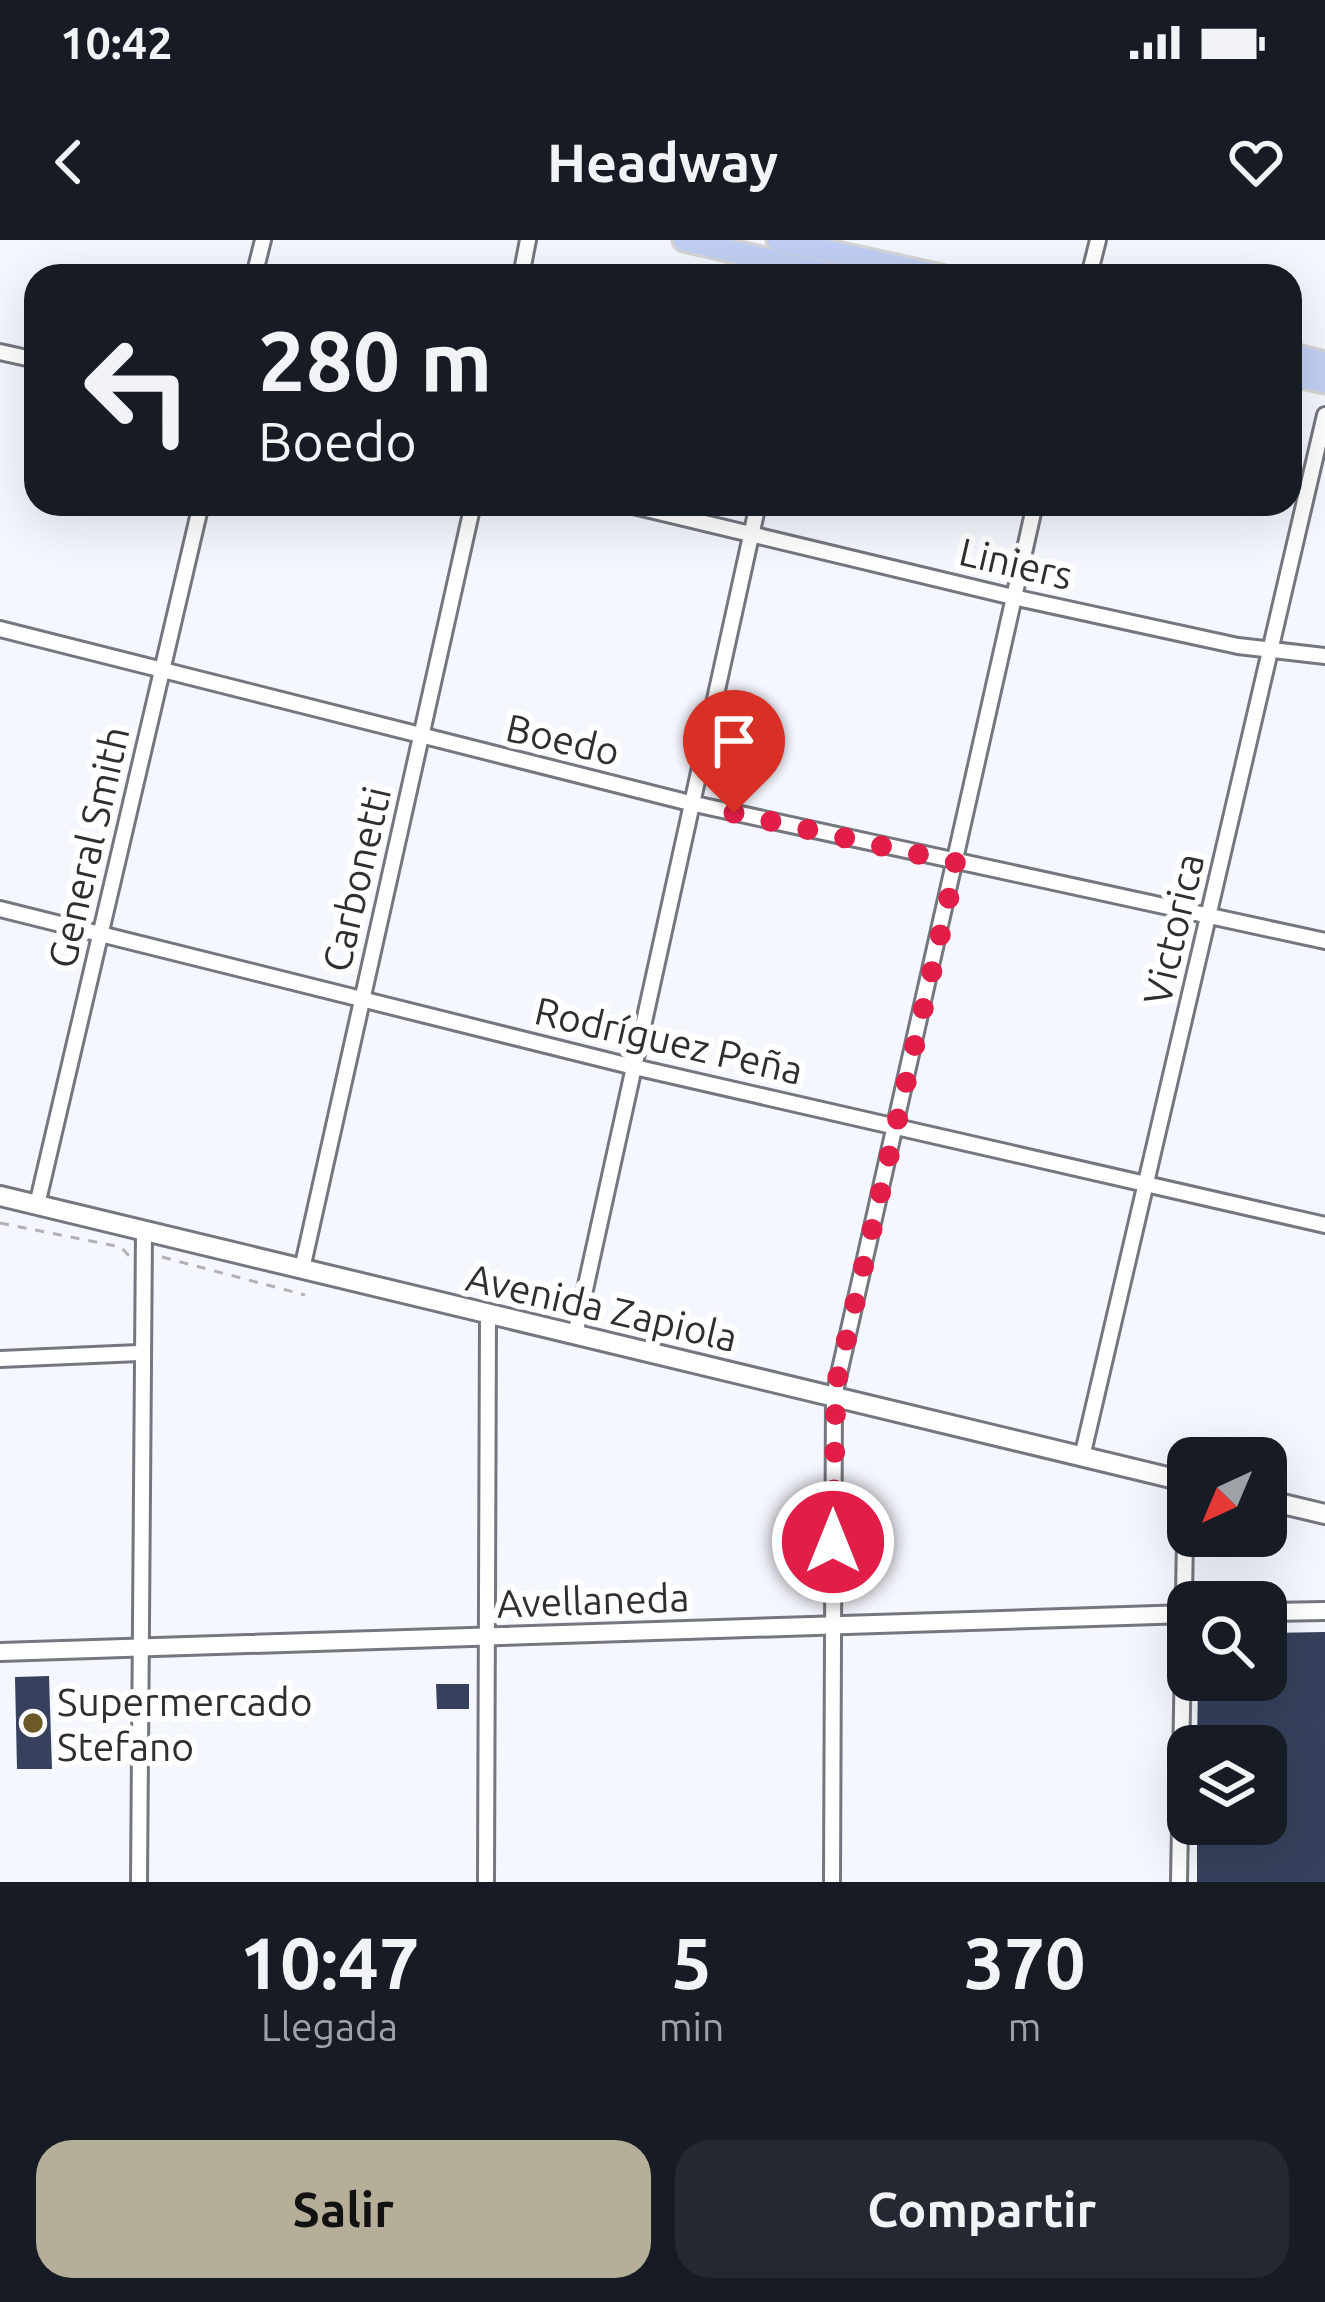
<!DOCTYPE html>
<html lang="es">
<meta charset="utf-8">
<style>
body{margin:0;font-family:Ubuntu,sans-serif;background:#242831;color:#f1f3f6;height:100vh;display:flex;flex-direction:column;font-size:45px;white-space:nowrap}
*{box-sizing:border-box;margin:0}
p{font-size:39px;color:#9ea1a6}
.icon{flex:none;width:66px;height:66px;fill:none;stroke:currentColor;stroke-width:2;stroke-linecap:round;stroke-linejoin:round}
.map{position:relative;height:1642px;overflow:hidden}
.details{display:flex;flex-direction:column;background:#171b24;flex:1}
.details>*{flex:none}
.guide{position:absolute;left:24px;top:24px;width:1278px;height:252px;border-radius:36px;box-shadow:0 12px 48px #0002;background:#171b24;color:#f1f3f6;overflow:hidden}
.needle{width:78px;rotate:224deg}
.buttons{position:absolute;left:1167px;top:1197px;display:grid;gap:24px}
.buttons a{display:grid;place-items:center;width:120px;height:120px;border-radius:24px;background:#171b24;box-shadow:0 12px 48px #0002;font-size:60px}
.pin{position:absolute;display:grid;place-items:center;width:102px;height:102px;color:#fff;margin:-123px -51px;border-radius:50% 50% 50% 0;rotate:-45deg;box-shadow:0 0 12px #0007}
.pin .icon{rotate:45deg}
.me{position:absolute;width:132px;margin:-66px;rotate:0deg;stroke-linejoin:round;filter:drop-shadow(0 0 9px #0008)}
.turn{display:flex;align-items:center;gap:42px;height:252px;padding:0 36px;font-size:54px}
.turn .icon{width:156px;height:156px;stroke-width:2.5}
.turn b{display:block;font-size:84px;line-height:102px}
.eta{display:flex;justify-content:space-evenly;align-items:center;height:204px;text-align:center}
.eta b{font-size:72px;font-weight:700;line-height:84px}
.cta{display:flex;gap:24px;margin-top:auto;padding:24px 36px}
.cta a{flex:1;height:138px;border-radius:36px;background:#b5ae99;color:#111;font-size:48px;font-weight:700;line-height:138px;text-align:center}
.cta a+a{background:#242831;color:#f1f3f6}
.status{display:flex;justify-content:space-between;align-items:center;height:84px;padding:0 60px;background:#171b24;direction:ltr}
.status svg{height:33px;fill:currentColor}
header{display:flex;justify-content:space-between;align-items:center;height:156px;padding:0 36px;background:#171b24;font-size:54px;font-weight:700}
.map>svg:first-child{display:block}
.building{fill:#37415d}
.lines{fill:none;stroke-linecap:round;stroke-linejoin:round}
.minor-casing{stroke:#74777e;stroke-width:20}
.tertiary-casing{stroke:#74777e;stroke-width:22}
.secondary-casing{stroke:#74777e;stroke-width:24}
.primary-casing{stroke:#d5d5d6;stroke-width:27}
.path{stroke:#b0b2b7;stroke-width:3;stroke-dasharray:9 9;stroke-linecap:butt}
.minor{stroke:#fff;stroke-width:14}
.tertiary{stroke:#fff;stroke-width:16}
.secondary{stroke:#fff;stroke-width:18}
.primary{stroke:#c1cff4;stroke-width:21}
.route{stroke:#e11d48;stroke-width:21;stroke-dasharray:0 37.8}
.poi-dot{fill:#6c5927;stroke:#fff;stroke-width:4.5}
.labels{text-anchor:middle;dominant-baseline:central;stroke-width:12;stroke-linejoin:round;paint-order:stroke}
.street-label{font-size:39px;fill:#2e2f32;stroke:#fff}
.poi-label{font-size:39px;fill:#2e2f32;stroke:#fff;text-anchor:start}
</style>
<div class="status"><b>10:42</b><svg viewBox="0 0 49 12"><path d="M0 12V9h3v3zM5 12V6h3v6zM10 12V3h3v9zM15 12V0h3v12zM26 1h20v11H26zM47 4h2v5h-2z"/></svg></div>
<header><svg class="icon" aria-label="back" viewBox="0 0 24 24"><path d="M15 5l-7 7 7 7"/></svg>Headway<svg class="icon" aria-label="heart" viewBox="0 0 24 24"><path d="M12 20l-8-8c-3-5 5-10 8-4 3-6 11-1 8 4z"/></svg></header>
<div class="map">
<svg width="1325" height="1642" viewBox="0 0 1325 1642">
<rect width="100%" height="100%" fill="#f5f7fe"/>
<g class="building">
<path d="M1325,1392V1642H1197V1584H1266V1506H1197L1198,1440H1266V1393Z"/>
<path d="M49,1436L52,1529H17L15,1437Z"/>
<path d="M436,1444H469V1469H437Z"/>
</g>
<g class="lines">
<g class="minor-casing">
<g id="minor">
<path d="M254,36L263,0"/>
<path d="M521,36L528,0"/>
<path d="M1089,36L1098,0"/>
<path d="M0,112L36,120"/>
<path d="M625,264L1013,357L1238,406L1325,416"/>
<path d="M0,389L690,563L1325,701"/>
<path d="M0,669L630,826L1325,985"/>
<path d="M37,965L201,264"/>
<path d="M302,1029L473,264"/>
<path d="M575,1095L758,264"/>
<path d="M0,1119L139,1113"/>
<path d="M1082,1217L1325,175"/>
<path d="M139,1642L144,991"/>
<path d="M486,1642L488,1073"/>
<path d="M832,1642L834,1156L1035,264"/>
<path d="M1179,1642L1186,1241"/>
</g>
</g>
<g class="tertiary-casing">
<g id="tertiary">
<path d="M1266,1372L1325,1371"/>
<path d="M0,1412L1188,1374"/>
</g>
</g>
<g class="secondary-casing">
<g id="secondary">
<path d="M0,956L1188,1242"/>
<path d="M1266,1260L1325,1274"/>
</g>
</g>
<g class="primary-casing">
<g id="primary">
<path d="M684,0L838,36"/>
<path d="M778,0L941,36"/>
<path d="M1290,114L1325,123"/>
<path d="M1290,134L1325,142"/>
</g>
</g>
<g class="path">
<path d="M0,983L121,1007L130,1017"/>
<path d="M162,1017L305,1055"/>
</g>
<use href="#minor" class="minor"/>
<use href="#tertiary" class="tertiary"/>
<use href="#secondary" class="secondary"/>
<use href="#primary" class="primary"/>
</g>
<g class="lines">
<path class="route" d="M734,573L957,623L836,1145L833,1302"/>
</g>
<circle class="poi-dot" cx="33" cy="1483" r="12"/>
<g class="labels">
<g class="street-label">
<text transform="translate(1016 323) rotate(13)">Liniers</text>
<text transform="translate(563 499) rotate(13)">Boedo</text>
<text transform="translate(88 607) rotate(-77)">General Smith</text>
<text transform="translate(356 639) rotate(-77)">Carbonetti</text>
<text transform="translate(1173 689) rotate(-77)">Victorica</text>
<text transform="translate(669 800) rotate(13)">Rodríguez Peña</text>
<text transform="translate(602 1067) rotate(13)">Avenida Zapiola</text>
<text transform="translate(593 1360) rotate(-2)">Avellaneda</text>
</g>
<g class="poi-label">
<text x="57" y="1461">Supermercado<tspan x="57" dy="45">Stefano</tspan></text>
</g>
</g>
</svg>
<div class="buttons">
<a><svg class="needle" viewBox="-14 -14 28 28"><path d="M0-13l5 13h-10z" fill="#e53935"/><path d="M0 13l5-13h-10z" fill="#9ea1a6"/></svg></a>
<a><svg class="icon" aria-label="search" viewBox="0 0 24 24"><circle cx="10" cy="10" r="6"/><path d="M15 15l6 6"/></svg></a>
<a><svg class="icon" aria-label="layers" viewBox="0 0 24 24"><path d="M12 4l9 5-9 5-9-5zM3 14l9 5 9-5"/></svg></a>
</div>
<div class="pin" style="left:734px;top:573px;background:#d93025"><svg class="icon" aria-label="arrive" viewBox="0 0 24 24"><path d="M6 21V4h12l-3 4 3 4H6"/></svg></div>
<svg class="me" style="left:833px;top:1302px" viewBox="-20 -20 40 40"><circle r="17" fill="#e11d48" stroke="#fff" stroke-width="3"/><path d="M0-11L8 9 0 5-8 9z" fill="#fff"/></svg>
<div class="guide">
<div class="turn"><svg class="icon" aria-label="left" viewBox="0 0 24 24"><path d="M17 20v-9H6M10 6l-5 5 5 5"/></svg><div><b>280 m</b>Boedo</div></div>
</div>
</div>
<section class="details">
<div class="eta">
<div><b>10:47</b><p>Llegada</p></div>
<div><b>5</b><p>min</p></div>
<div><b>370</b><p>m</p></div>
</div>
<div class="cta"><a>Salir</a><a>Compartir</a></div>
</section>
